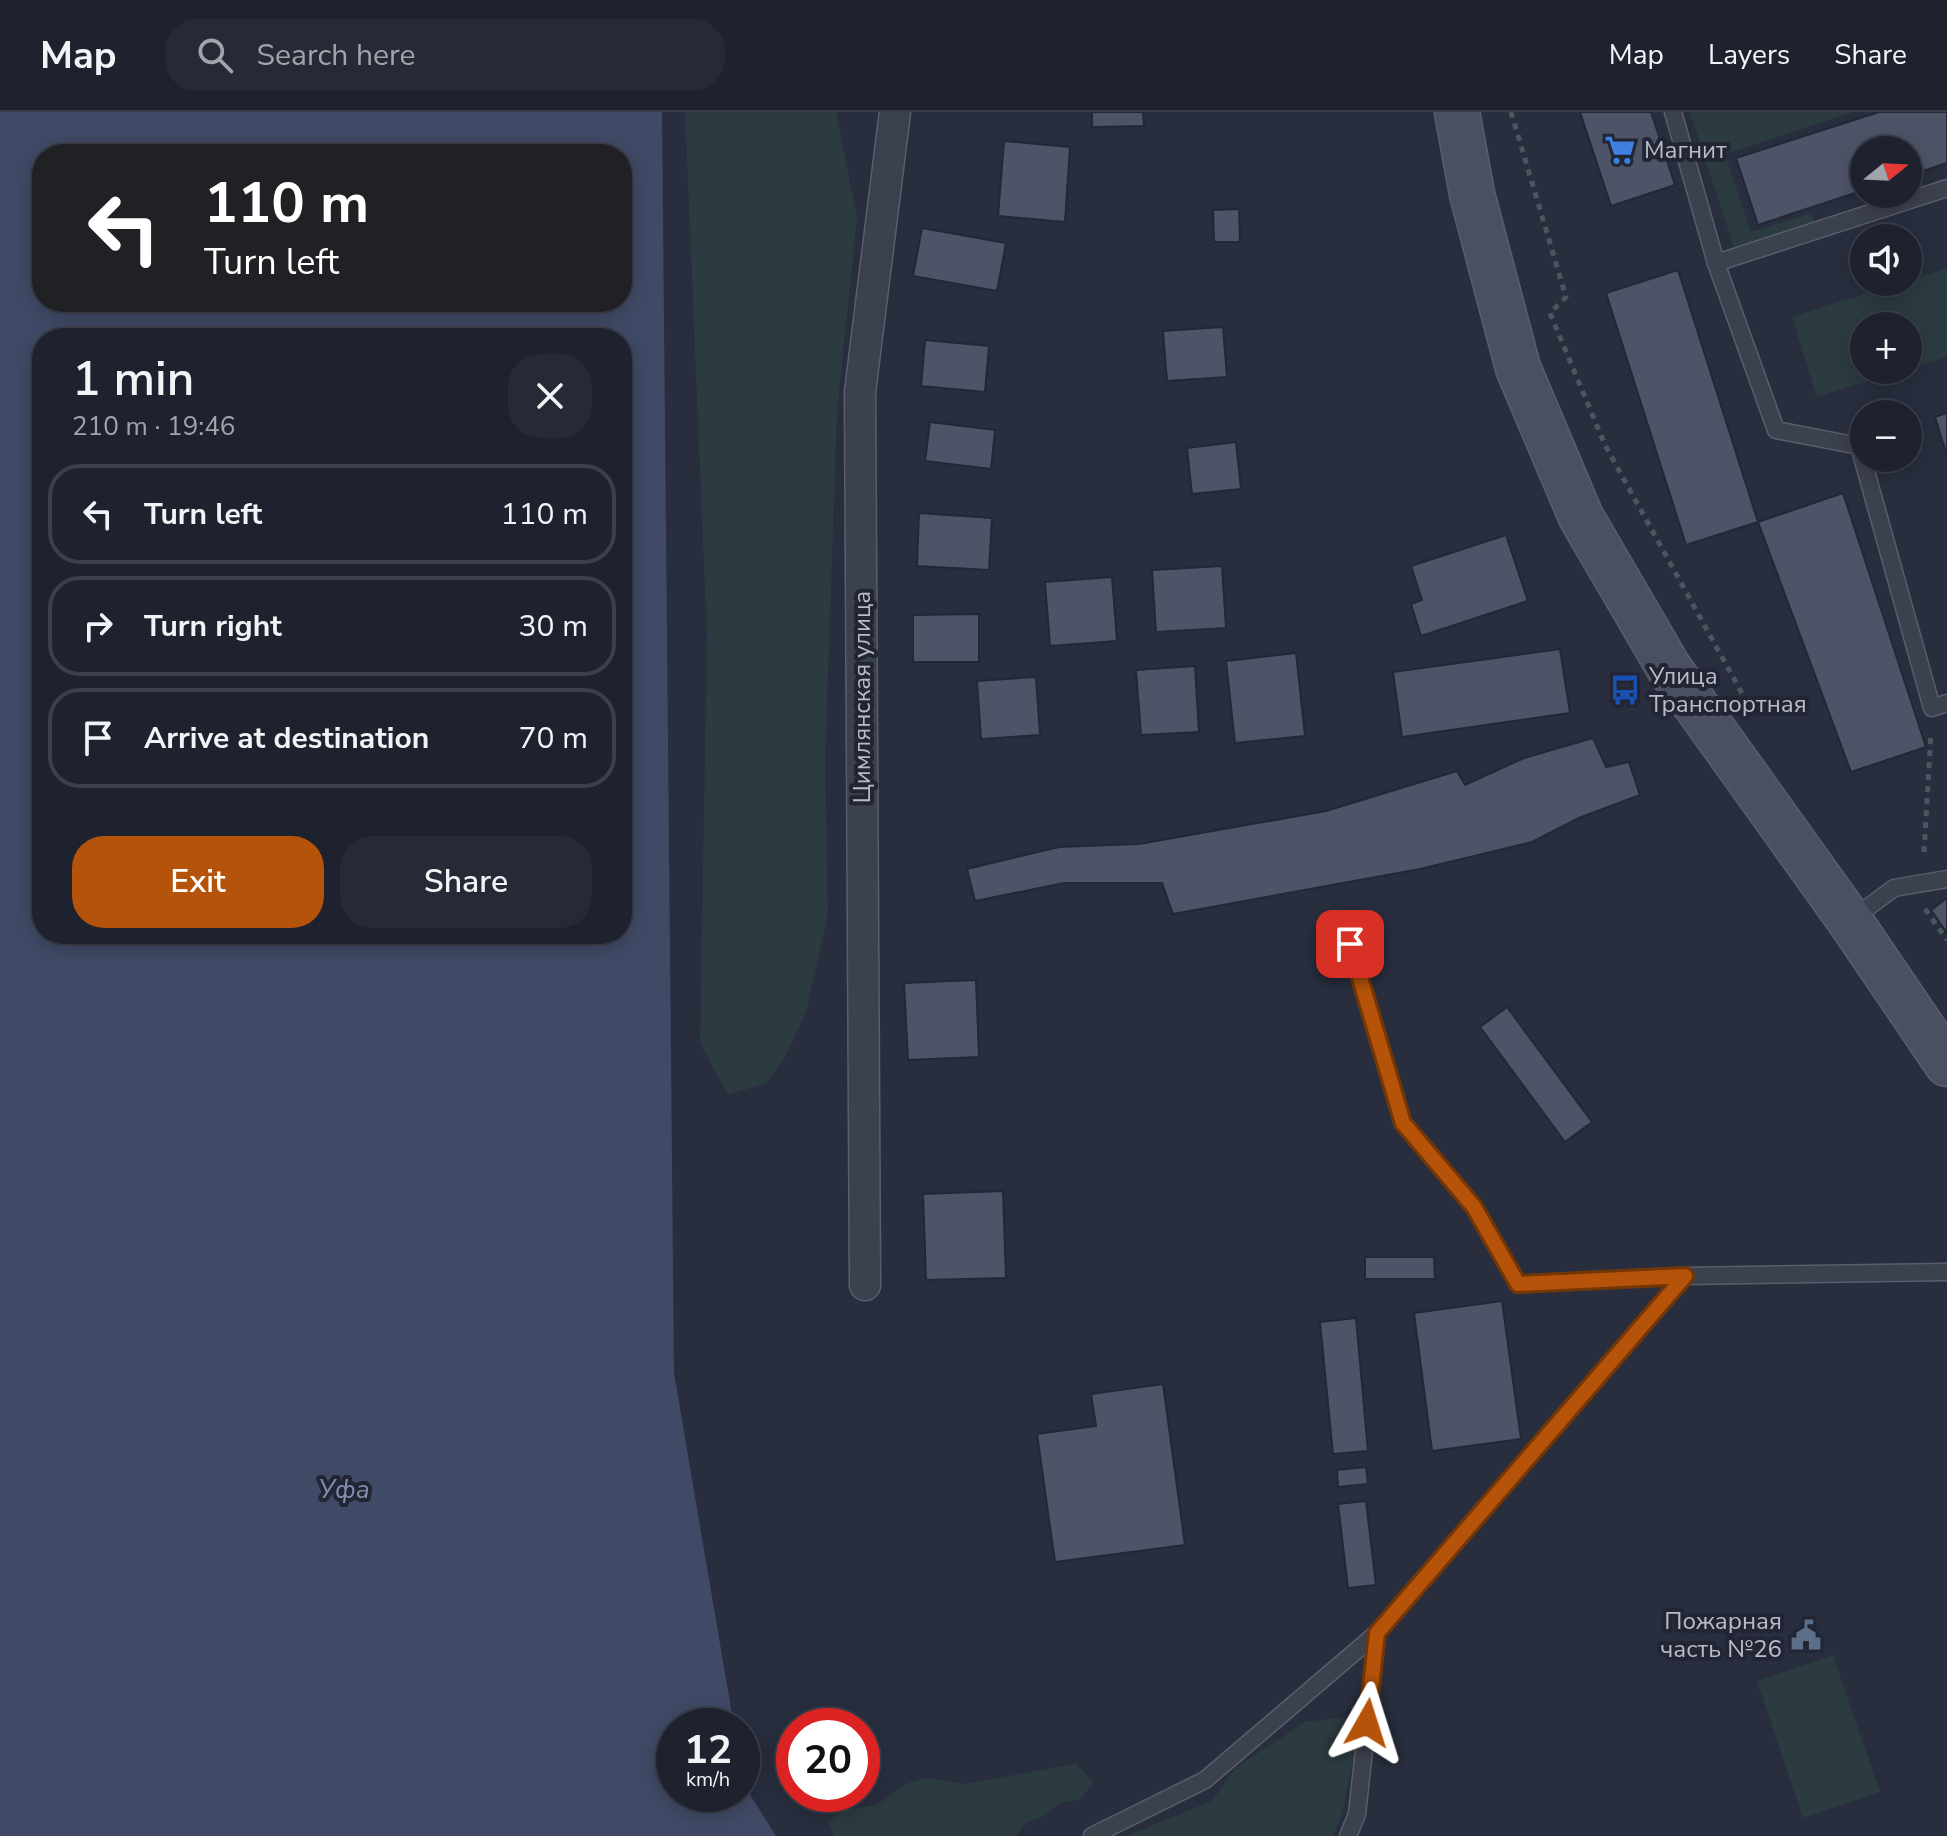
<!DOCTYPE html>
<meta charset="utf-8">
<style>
body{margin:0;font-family:"Nunito Sans",sans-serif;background:#262a36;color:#f1f3f6;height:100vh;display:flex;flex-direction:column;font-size:30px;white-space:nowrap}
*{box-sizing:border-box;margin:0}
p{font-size:26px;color:#a1a4aa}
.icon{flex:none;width:44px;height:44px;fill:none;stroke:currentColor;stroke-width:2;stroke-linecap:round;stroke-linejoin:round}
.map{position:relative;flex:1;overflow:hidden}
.details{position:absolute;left:32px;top:216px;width:600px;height:616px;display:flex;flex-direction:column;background:#1e222e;border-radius:32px;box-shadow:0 4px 20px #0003,0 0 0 2px #3c3f4a}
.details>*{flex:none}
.hud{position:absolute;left:32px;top:32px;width:600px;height:168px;border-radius:32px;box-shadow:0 4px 20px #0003,0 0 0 2px #3c3f4a;background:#202124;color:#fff;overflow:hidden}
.needle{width:52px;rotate:72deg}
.tools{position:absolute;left:1850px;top:24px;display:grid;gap:16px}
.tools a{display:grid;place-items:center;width:72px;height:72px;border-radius:50%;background:#1e222e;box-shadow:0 4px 20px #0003,0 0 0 2px #3c3f4a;font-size:40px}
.speed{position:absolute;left:656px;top:1596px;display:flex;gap:16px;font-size:40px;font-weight:700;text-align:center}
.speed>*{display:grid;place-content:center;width:104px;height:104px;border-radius:50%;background:#1e222e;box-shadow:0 4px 20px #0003,0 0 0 2px #3c3f4a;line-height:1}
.speed small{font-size:20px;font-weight:400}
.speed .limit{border:12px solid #d22;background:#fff;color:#111}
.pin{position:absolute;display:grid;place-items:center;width:68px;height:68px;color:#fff;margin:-34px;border-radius:16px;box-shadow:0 4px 12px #0006}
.me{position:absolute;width:88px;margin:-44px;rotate:6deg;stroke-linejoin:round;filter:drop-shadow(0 0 6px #0008)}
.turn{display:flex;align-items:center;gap:28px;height:168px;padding:0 40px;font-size:36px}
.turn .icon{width:104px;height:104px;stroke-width:2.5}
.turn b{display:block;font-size:56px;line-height:68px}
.round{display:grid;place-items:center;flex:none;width:84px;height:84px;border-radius:32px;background:#262a36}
.summary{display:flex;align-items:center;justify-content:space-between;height:136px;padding:0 40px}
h1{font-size:48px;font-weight:600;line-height:60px}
.cta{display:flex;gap:16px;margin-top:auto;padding:16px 40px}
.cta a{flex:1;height:92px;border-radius:32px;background:#b45309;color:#fff;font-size:32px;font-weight:600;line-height:92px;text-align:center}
.cta a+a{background:#262a36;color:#f1f3f6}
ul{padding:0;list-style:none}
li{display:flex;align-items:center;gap:24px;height:100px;margin:0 16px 12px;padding:0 24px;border:4px solid #3c3f4a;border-radius:32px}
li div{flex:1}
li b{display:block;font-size:30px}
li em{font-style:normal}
header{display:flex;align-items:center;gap:48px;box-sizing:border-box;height:112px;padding:0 40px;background:#1e222e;border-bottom:2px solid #3c3f4a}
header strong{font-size:38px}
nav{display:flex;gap:44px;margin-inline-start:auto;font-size:28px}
.search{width:560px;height:72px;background:#262a36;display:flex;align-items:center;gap:20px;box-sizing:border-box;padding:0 28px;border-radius:32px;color:#a1a4aa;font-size:30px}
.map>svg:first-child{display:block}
.green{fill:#2b3b40}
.water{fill:#404a66;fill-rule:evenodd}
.building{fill:#4e5467;stroke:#232736;stroke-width:2}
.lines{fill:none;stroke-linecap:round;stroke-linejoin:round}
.lane-casing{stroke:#5a5e6c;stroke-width:19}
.street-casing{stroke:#5a5e6c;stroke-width:33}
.secondary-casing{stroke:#5a5e6c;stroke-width:47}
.path{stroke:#4a585e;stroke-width:5;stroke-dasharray:6 6;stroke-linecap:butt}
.lane{stroke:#3c414e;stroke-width:16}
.street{stroke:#3c414e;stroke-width:30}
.secondary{stroke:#4a4f61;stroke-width:44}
.route-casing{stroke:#753606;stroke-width:20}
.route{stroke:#b45309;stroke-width:14}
.labels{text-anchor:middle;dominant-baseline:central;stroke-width:8;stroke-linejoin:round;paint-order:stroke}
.poi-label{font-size:24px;fill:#b8bcc9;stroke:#212534;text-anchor:start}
.street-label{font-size:24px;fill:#b8bcc9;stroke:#212534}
.water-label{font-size:26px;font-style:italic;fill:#838ead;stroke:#212534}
</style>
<header>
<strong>Map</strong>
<div class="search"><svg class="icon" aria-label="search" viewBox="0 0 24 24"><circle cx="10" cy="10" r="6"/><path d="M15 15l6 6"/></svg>Search here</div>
<nav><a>Map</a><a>Layers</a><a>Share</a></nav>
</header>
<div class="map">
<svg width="1947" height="1724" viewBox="0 0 1947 1724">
<rect width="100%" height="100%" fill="#282e3e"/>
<g class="green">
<path d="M685,0H836L857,106L837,300L825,652L828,802L806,900L784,947L766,971L728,983L700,931L707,523Z"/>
<path d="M1690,0H1852L1725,42L1751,120L1811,101L1814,110L1734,136Z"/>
<path d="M1947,156V245L1908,257V214H1864V258H1904L1817,285L1792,205Z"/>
<path d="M1833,1543L1880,1680L1803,1706L1757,1569Z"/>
<path d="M1345,1605L1357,1629L1342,1702L1333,1724H1126L1212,1689L1235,1656L1305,1610Z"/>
<path d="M1076,1652L1094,1671L1079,1688L1060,1691L1040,1706L1027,1710L1016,1724H834L827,1709L848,1697L876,1693L906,1672L925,1666L964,1672Z"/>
</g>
<path class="water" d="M0,0H662L674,1261L734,1614H674V1682H742V1661L745,1675L776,1724H0ZM42,42H622V190H42ZM42,226H622V822H42Z"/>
<g class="building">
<path d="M1092,0H1143L1144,14L1092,15Z"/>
<path d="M1580,0H1651L1675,73L1611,94Z"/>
<path d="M1879,0H1947V51L1908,64V38H1864V78L1758,113L1736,46Z"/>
<path d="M1004,29L1070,35L1065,110L998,104Z"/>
<path d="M1239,97L1240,130H1214L1213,98Z"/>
<path d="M922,116L1006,131L997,179L913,164Z"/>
<path d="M1678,158L1758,410L1686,433L1606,181Z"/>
<path d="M1223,215L1227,265L1167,269L1163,219Z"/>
<path d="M925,228L989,234L985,280L921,274Z"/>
<path d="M1947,301V344L1935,305Z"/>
<path d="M930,310L995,318L991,357L925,349Z"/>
<path d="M1236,330L1241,377L1192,382L1187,336Z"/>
<path d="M1843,381L1926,635L1851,660L1758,410Z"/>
<path d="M919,401L992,406L989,458L917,454Z"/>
<path d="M1506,423L1528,489L1421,524L1411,492L1422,488L1411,454Z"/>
<path d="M1222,454L1226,516L1156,520L1152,458Z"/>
<path d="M1112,465L1117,529L1050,534L1045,470Z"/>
<path d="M979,502V550H913V503Z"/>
<path d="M1560,537L1570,601L1402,625L1393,560Z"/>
<path d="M1296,541L1305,624L1235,631L1226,549Z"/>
<path d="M1195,554L1199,620L1141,623L1136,558Z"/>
<path d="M1036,565L1040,623L981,627L977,569Z"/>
<path d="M1593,626L1606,655L1629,650L1640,683L1579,706L1532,730L1420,757L1173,802L1162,771H1064L975,789L967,757L1059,735L1139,732L1326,699L1457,659L1465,673L1524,646Z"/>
<path d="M1947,786V821L1931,798Z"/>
<path d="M976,868L979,945L908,948L904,871Z"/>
<path d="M1507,895L1592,1010L1565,1030L1480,915Z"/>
<path d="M1003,1079L1006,1166L926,1168L923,1082Z"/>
<path d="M1365,1145H1434L1435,1167H1365Z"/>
<path d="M1502,1189L1521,1327L1432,1339L1414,1201Z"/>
<path d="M1356,1206L1368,1339L1333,1342L1320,1210Z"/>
<path d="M1163,1272L1185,1433L1055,1450L1037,1322L1096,1314L1091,1282Z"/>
<path d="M1366,1355L1368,1372L1338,1375L1337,1358Z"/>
<path d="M1366,1389L1376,1473L1348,1476L1338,1392Z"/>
</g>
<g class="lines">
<g class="lane-casing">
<g id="lane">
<path d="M1673,0L1716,151L1947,76"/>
<path d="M1716,151L1776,318L1859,334L1932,596L1947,591"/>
<path d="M1851,808L1894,776L1947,767"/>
<path d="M1350,832L1403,1011L1474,1095L1518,1172L1685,1164L1947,1160"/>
<path d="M1092,1724L1205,1668L1377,1521"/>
<path d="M1348,1724L1357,1702L1377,1521L1685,1164"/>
</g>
</g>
<g class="street-casing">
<path id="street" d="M865,1173L860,280L895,0"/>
</g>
<g class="secondary-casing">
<path id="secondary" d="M1457,0L1472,82L1518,256L1581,405L1669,556L1850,809L1947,952"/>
</g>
<g class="path">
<path d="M1511,0L1566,185L1550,201L1605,333L1750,596"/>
<path d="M1924,740L1931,621"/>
<path d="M1925,797L1947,828"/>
</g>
<use href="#lane" class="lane"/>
<use href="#street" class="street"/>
<use href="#secondary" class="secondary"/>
</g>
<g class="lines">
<g class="route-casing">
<path id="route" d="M1350,832L1403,1011L1474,1095L1518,1172L1685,1164L1377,1521L1367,1611"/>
</g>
<use href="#route" class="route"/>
</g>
<defs>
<g id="supermarket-bare" transform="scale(2.4)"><path d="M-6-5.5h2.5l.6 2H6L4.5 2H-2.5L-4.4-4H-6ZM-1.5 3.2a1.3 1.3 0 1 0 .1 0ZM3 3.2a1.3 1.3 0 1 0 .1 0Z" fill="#3f7fe0" stroke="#212534" stroke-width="2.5" paint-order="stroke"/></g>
<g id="bus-bare" transform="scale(2.4)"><path d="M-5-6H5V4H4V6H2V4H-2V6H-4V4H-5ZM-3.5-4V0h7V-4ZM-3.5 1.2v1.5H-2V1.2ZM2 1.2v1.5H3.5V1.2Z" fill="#1a4fb4" stroke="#212534" stroke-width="2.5" paint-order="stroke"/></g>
<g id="civic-bare" transform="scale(2.4)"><path d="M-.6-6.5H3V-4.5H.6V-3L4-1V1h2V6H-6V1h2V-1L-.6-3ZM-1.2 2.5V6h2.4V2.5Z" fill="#5c6f8a" stroke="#212534" stroke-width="2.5" paint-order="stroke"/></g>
</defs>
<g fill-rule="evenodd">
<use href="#supermarket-bare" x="1620" y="38"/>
<use href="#bus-bare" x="1625" y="578"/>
<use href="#civic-bare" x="1806" y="1523"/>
</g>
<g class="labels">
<g class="poi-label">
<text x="1644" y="38">Магнит</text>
<text x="1649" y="564">Улица<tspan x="1649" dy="28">Транспортная</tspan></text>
<text x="1782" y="1509" text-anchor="end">Пожарная<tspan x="1782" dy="28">часть №26</tspan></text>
</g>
<g class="street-label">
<text transform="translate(862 585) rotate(-90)">Цимлянская улица</text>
</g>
<g class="water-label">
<text x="344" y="1377">Уфа</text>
</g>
</g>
</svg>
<div class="tools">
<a><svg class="needle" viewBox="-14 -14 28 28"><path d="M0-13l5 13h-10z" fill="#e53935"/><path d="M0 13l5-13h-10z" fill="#a1a4aa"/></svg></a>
<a><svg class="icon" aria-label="sound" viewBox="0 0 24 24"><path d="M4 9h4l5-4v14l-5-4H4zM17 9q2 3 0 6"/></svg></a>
<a>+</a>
<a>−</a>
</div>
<div class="speed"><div>12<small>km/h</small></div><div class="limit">20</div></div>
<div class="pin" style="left:1350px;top:832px;background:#d93025"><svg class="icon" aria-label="arrive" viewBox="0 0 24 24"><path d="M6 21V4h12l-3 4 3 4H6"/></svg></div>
<svg class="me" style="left:1367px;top:1611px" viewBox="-20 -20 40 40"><path d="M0-17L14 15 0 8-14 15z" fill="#b45309" stroke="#fff" stroke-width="4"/></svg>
<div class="hud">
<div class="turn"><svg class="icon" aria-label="left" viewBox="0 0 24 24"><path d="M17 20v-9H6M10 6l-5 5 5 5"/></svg><div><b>110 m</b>Turn left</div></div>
</div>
<section class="details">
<div class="summary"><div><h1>1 min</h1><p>210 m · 19:46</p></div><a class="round"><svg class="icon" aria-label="close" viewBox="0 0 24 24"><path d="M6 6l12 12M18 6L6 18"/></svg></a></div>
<ul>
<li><svg class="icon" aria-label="left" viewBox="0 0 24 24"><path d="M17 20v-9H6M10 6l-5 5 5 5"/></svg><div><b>Turn left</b></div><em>110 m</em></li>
<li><svg class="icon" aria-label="right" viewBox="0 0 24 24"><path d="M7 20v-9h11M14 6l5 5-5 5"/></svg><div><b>Turn right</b></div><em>30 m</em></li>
<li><svg class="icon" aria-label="arrive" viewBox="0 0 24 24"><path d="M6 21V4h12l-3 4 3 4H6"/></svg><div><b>Arrive at destination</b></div><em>70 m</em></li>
</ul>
<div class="cta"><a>Exit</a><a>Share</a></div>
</section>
</div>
